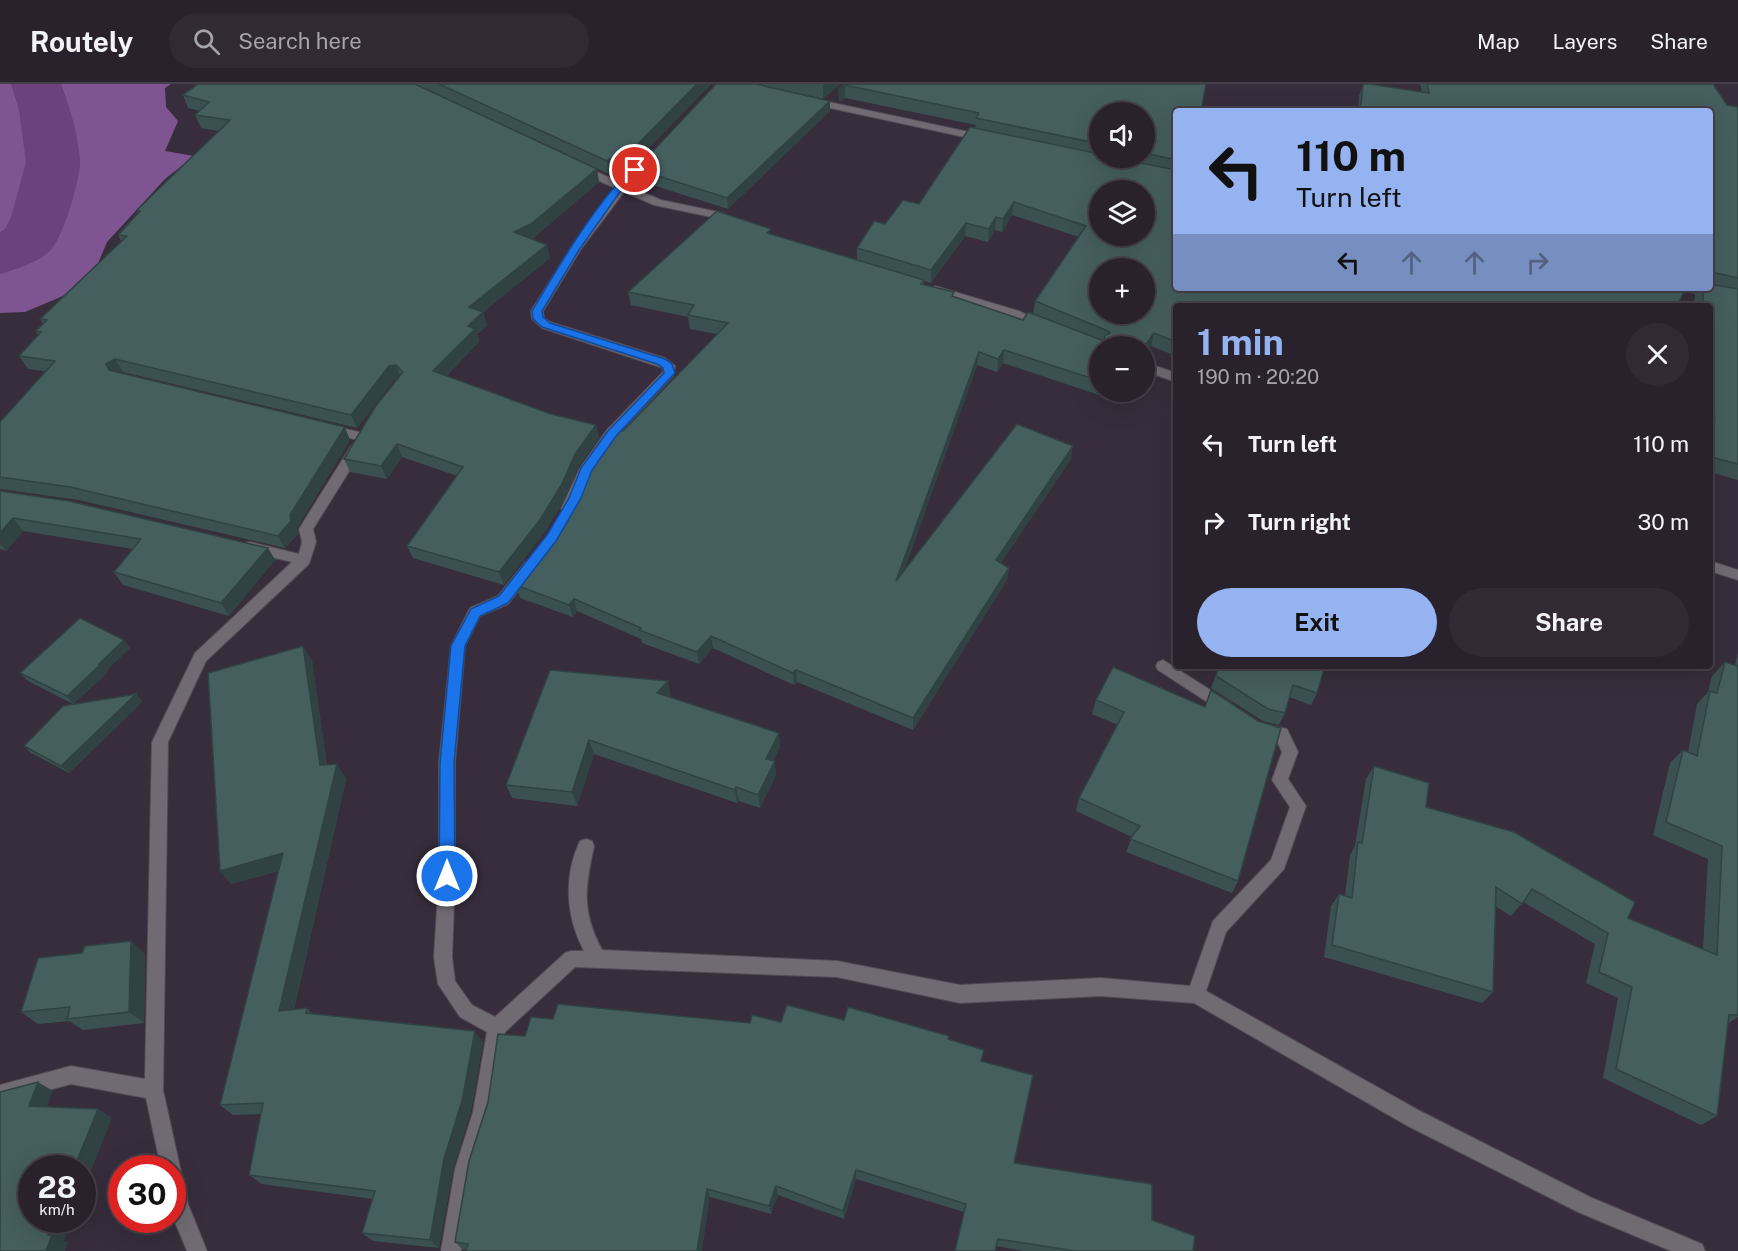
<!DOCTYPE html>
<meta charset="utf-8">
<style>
body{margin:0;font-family:"Public Sans",sans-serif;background:#312a35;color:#f1f3f6;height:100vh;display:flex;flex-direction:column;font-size:22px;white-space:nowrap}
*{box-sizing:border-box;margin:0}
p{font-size:20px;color:#a5a4aa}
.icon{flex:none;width:33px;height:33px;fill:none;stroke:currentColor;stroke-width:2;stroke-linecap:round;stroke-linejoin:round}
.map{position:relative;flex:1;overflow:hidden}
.details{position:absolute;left:1173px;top:219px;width:540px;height:366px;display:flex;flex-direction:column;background:#29222d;border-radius:6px;box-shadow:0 6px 24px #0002,0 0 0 2px #453f49}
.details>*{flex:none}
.banner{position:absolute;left:1173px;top:24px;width:540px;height:183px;border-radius:6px;box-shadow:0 6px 24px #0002,0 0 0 2px #453f49;background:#95b2f1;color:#111;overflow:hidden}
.buttons{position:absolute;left:1089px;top:18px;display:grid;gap:12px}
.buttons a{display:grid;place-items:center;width:66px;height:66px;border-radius:50%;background:#29222d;box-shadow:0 6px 24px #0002,0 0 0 2px #453f49;font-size:30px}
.speed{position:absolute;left:18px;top:1071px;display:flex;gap:12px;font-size:30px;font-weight:700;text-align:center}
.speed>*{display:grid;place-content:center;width:78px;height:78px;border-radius:50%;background:#29222d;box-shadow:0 6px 24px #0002,0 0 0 2px #453f49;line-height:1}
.speed small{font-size:15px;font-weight:400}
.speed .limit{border:9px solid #d22;background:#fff;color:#111}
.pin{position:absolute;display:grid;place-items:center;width:51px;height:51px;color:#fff;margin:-26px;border:3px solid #fff;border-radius:50%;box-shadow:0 2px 6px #0007}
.me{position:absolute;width:66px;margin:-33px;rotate:0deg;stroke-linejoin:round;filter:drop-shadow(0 0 4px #0008)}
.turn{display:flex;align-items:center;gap:21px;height:126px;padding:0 24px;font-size:27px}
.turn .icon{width:78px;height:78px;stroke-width:2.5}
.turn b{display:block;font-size:42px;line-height:51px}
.lanes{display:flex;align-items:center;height:57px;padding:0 24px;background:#0003;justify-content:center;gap:30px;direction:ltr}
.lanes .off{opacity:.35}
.round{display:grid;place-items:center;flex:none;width:63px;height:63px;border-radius:32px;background:#312a35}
.head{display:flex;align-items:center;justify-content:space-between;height:102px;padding:0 24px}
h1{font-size:36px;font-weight:700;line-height:45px;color:#95b2f1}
.primary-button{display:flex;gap:12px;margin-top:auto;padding:12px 24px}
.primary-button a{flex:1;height:69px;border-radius:36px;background:#95b2f1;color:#111;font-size:24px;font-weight:700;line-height:69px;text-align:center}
.primary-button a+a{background:#312a35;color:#f1f3f6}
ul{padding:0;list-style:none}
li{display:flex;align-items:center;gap:18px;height:78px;padding:0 24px}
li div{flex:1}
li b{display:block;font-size:22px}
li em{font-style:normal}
header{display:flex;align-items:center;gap:36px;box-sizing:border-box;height:84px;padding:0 30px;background:#29222d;border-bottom:2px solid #453f49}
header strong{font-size:28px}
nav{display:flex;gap:33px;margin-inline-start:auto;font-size:21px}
.search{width:420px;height:54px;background:#312a35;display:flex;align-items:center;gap:15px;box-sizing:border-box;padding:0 21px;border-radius:33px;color:#a5a4aa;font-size:22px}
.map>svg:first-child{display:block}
.forest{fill:#7f5591}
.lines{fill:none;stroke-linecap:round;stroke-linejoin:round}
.river{fill:#6b427c;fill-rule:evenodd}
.minor-casing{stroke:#544a58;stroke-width:2}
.minor{fill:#706b72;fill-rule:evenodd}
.wall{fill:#3b5151;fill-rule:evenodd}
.shaded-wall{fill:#304242}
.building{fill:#455e5e;stroke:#304242;stroke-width:1.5;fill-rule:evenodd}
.route{fill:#1a73e8;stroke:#114b97;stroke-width:1.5}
</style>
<header>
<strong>Routely</strong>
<div class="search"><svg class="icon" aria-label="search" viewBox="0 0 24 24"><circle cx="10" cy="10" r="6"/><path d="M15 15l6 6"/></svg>Search here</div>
<nav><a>Map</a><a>Layers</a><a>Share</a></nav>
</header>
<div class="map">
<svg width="1738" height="1167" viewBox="0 0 1738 1167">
<rect width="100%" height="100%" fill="#372d3c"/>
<path class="forest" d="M0,0H171L165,4L166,23L178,37L165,67L194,72L165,95L107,158L89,201L25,228L0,229Z"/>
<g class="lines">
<path class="river" d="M11,0H61C70,24 78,50 80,76C81,94 63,154 50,167C37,179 17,185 0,190V148L5,145L11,133L26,78L19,26Z"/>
<g class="minor-casing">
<g id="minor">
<path d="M810,14L983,51L988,54L983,57L807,19L805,17Z"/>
<path d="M650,68L655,71L628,102L661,116L723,129L737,136L732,139L716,134L654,121L624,108L581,165L543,227L544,234L550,238L665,274L675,282L673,292L617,352L593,386L573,428L568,430L561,425L580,384L607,346L663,288V284L542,244L532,235L531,227L570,165L615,104L575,86V82H583L620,98L646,69Z"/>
<path d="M935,202L1019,227L1047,241L1041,245L1037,244L1011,233L931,209L929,206Z"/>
<path d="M1684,204H1707L1738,210V218L1690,208Z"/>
<path d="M1144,278L1176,289V298L1144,287Z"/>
<path d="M328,341L368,350L369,353L363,357L323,348L322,345L323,342Z"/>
<path d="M356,360L363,365L313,445L316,458L309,480L206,577L168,658L163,1006L188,1120L207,1167H187L172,1131V1084H161L146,1014L71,1000L0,1019V1001L71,982L145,995L152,658L195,569L292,478L245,467L243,463L245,459L250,458L299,470L302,458L299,445L351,362Z"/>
<path d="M530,477L535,478L537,482L535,486L508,520L480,532L465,562L455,679V792L452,873L455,897L472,921L495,933L565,869L571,867H584C566,833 563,793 580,757L586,755L592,757L594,762C585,804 581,827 602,866L837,877L960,901L1101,894L1190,902L1213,837L1271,776L1290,723L1272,696L1282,668L1276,655L1255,650L1253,645L1255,640L1261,639L1287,645L1298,668L1288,695L1306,722L1284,785L1226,848L1206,907L1420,1027L1592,1114L1702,1160L1705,1167H1671L1578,1128L1406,1041L1194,919L1101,912L960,919L837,893L575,883L505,948L493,1028L475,1085L461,1167H441L455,1085L473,1028L487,948L460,933L438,900L434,873L439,792V679L451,562L470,524L498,512L525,478Z"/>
<path d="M1710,477L1738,486V496L1710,487Z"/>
<path d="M1163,576L1231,619L1234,623L1231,627L1226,629L1221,627L1158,586L1156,582L1158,578Z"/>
</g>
</g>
<use href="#minor" class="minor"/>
</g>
<g class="wall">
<path d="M415,0H711L622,91L612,88L609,90Z"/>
<path d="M716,0H840L823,15L786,7L830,27L728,125L637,96L636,85Z"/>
<path d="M844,0L1176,27V272L1151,262H1100V308H1123L1117,317L1003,279L997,288L977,281L904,487L1071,375L1001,479L1009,484L1007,496L913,646L797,598L794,601L713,564L699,580L642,559L641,555L577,527L573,533L520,514L516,501L519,497L517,493L554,446L623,347L717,250L690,245L688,233L631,221L628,208L772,151L857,176V164L885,140L919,120L975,44L976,41L845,14L839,18ZM1100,28H1144V74H1100ZM1012,131L1079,153L1035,217L1033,230L1023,236L954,213L924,201V197L931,199L965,152L988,158L995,146L1002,148Z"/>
<path d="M1363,0L1422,8L1420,0H1713L1727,21L1738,23V396L1710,388V222H1694L1695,211L1699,204H1710V27H1358L1359,12Z"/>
<path d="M183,11L599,98L531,155L547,161L550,174L483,228L487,242L477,250L479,258L446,292L551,330L596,341L599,354L578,383L566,413L544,449L504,501L413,474L407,462L457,392L402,373L387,395L350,388L344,375L398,295L394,296L357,344L123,288L121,289L350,356L297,444L298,450L285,464L79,416L0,405V338L45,287L28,285L19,272L38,251L36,247L43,240L40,235L121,157L118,151L138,128L137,126L219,47L201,44L195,31L200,27L188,24Z"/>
<path d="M0,407L268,464L275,476L229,532L123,501L114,488L133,465L23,447L6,467L0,465Z"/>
<path d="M303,562L312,577L327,681L337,680L346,695L294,926L307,924L312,930L483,958L471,1027L453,1085L439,1164L373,1157L362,1149L373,1115L262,1100L249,1091L261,1030L233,1031L220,1021L278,787L231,800L220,787Z"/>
<path d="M130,564L106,587L108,588L73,620L28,597L20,589Z"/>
<path d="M1738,568V933L1727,940L1717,1032L1701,1041L1603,994L1618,914L1586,899L1595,860L1523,818L1511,832L1495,822L1493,908L1482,919L1324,873L1331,822L1339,810L1345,812L1350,771L1355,762L1366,695L1374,682L1426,723L1628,834L1703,865L1708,775L1653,751L1670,679L1683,666L1688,668L1697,620L1708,608L1712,592L1725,578L1735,581Z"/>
<path d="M1219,582H1325L1317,609L1311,621L1289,613L1285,629L1279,641L1263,637L1211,604Z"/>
<path d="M1113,583L1238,797L1232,809L1126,768L1132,753L1076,727L1079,714L1118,641L1092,630L1096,616Z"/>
<path d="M136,610L142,618L69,689L31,669L24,662Z"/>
<path d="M671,612L669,613L779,649L780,663L773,677L776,691L760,724L739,717L737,719L594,670L577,722L512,714L506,701Z"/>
<path d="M82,869L145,870L144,939L83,946L69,937L38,940L21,928Z"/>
<path d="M553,935L750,939L844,936L949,956L982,977L1014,1079L1152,1136L1193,1167H1024L996,1162L964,1128L856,1095L844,1135L778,1111L771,1130L710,1113L463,1166L455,1158L525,952Z"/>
</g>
<g class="shaded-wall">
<path d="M697,0H711L622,91L620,78Z"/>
<path d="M825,0H840L823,15V2Z"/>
<path d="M845,1V14L839,18L838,5Z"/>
<path d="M830,17V27L728,125L727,114Z"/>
<path d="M609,75L612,88L609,90L607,77Z"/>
<path d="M597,85L599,98L534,154L517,161L514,148Z"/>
<path d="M1014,118L1012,131L1002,148L1003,135Z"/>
<path d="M996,133L995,146L988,158L989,145Z"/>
<path d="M966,139L965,152L931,199V186Z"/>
<path d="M547,161L550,174L473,236L469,223Z"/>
<path d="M483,228L487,242L477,250L479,258L437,300L433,287L468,242Z"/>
<path d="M1154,249L1151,262L1144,272V263Z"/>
<path d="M1004,266L1003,279L997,288L998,275Z"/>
<path d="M979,268L977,281L896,509V497Z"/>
<path d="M115,275L123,288L114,294L106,280Z"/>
<path d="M396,281L401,294L394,296L357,344L351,331L389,282Z"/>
<path d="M1119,308H1123L1117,317Z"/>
<path d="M596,341L599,354L578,383L566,413L544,449L504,501L499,488L575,370Z"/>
<path d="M345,343L350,356L297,444L298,450L285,464L278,452Z"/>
<path d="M397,360L402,373L387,395L381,382Z"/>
<path d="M1073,362L1071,375L994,489L996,476Z"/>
<path d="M13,434L23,447L6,467L0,460V449Z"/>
<path d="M268,464L275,476L229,532L221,519Z"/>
<path d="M1009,484L1007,496L913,646V634Z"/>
<path d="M574,515L577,527L573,533L569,521Z"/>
<path d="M711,552L713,564L699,580L697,568Z"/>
<path d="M124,556L130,564L106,587L108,588L73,620L67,612Z"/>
<path d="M303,562L312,577L329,696L320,681Z"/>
<path d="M796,586L797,598L794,601L793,589Z"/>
<path d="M668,597L671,612L660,624L657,609Z"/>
<path d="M136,610L142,618L69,689L61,682Z"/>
<path d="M779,649L780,663L767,688L766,675Z"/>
<path d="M589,656L594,670L577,722L572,708Z"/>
<path d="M775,677L776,691L760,724L758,711Z"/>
<path d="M337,680L346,695L291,938L279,927Z"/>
<path d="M736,703L739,717L737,719L735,706Z"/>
<path d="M283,769L293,782L231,800L220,787Z"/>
<path d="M131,857L145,870L144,939L129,928Z"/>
<path d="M475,947L483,958L471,1027L453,1085L439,1164L430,1156L444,1075Z"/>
<path d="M38,998L53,1007L44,1031L29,1022Z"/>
<path d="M98,1025L112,1034L82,1110V1084H74Z"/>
<path d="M856,1086V1095L844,1135L843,1127Z"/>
<path d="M776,1102L778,1111L771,1130L769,1122Z"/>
<path d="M707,1105L710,1113L702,1167H697Z"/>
<path d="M54,1136H72L64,1157L68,1158L65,1167H46L48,1151Z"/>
</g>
<g class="building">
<path d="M198,0H415L597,85L531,140L514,148L547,161L469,223L483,228L468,242L475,245L433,287L551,330L596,341L575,370L562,400L540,436L499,488L407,462L463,383L397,360L381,382L344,375L375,323L403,288L396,281L389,282L351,331L115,275L106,280L109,286L345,343L290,431L291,437L278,452L70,403L0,393V338L55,277L19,272L41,248L36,247L47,236L40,235L127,152L118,151L140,127L137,126L230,36L195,31L209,18L183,11Z"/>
<path d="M439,0H697L620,78L609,75L607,77Z"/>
<path d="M716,0H756L830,17L727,114L636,85Z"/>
<path d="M844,0H1206L1201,27H1176V76L1144,69V28H1100V60L976,34L979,29L845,1L838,5Z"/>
<path d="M1363,0H1370L1429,9L1427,0H1713L1727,21L1738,23V194L1716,189H1710V27H1360Z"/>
<path d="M970,43L1100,70V74H1117L1176,86V204H1686L1677,222H1176V258L1154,249L1144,263L1100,262V297L1004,266L998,275L979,268L896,497L1017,340L1073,362L996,476L1009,484L913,634L796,586L793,589L711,552L697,568L639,546L641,544L574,515L569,521L516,501L521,494L517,493L554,446L581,402L592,373L613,345L623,347L728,239L688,231L694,221L628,208L717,127L771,145L767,149L924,196L921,200L954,208L952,212L1023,236L1028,228L1104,257L1105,251L1110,249L1108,247L1035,217L1086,142L1014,118L1003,135L996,133L989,145L966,139L931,186L857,164L874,137L885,140L903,116L919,120ZM1100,106H1144V152H1100ZM1100,184H1144V230H1100Z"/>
<path d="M1710,200L1738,205V380L1711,373L1715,332L1710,331V222H1703V204H1710Z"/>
<path d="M0,407L69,417L268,464L221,519L114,488L141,455L13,434L0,449Z"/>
<path d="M80,534L124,556L99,580H101L67,612L20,589Z"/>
<path d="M303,562L320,681L337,680L279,927L307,924L306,929L475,947L462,1017L444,1075L430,1156L362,1149L375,1107L249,1091L263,1019L220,1021L283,769L220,787L208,589Z"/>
<path d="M1725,578L1738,582V931H1729L1717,1032L1616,985L1632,903L1599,888L1608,849L1532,805L1522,820L1496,803L1493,908L1332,861L1339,810L1352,814L1358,758L1362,759L1374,682L1429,699L1426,723L1514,748L1635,818L1628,834L1717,871L1722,762L1666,738L1683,666L1697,672L1710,607L1717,609Z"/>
<path d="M1219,582H1325L1317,609L1293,601L1285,629L1268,625L1216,592Z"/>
<path d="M1113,583L1205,623L1211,606L1258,637L1281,644L1238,797L1130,755L1140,742L1079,714L1124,628L1096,616Z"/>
<path d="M550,586L668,597L657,609L779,649L766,675L775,677L758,711L736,703L735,706L589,656L572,708L506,701Z"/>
<path d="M136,610L61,682L24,662L63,622Z"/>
<path d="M131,857L129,928L67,935L70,923L21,928L38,874L82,869L85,862Z"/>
<path d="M558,920L750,939L752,931L781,938L787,921L844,936L848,923L949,952L948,955L984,966L981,977L1033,991L1014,1079L1152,1100V1136L1195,1152L1193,1167H1075L998,1155L995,1167H955L966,1120L856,1086L843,1127L776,1102L769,1122L707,1105L697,1167H466L468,1160L455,1158L469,1077L488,1018L498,950L525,952L531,933L553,935Z"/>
<path d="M38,998L29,1022L98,1025L74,1084H32V1136H54L48,1151H52L46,1167H0V1008Z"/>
</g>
<path class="route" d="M632,83L640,86L622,105L579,166L542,227L543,233L550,239L665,275L672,280L675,289L616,352L592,386L581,414L556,457L508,519L480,532L465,562L454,679L455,792L452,797L447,799L442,797L439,792L440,679L451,562L471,525L499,512L547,451L569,414L581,384L608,347L664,289L663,284L657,280L542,243L533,235L532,227C562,177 592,125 632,83Z"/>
</svg>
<div class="buttons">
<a><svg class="icon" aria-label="sound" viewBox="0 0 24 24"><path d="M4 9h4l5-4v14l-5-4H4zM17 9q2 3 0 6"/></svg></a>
<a><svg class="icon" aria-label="layers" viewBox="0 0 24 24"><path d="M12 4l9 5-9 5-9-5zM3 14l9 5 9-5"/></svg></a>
<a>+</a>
<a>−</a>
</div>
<div class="speed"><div>28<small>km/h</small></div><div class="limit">30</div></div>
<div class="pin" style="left:635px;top:86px;background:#d93025"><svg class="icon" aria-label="arrive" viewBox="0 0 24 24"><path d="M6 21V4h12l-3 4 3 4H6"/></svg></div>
<svg class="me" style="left:447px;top:792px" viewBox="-20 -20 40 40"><circle r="17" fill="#1a73e8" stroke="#fff" stroke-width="3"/><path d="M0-11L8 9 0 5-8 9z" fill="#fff"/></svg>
<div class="banner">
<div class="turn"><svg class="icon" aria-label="left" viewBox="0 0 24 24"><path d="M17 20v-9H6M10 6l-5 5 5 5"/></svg><div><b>110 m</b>Turn left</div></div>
<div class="lanes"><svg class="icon" aria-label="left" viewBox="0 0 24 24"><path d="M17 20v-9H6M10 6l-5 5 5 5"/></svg><svg class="icon off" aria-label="ahead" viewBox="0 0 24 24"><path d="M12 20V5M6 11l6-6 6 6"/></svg><svg class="icon off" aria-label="ahead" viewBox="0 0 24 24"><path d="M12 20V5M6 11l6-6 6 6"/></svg><svg class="icon off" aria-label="right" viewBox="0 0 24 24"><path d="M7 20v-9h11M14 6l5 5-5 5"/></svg></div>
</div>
<section class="details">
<div class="head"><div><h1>1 min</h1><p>190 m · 20:20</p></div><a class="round"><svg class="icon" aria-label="close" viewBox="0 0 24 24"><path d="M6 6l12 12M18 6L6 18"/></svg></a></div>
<ul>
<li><svg class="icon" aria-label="left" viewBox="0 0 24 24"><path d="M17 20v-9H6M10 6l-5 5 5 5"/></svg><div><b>Turn left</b></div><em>110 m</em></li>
<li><svg class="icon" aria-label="right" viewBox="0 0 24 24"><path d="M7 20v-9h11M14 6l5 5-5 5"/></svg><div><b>Turn right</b></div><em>30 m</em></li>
</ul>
<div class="primary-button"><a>Exit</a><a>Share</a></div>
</section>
</div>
